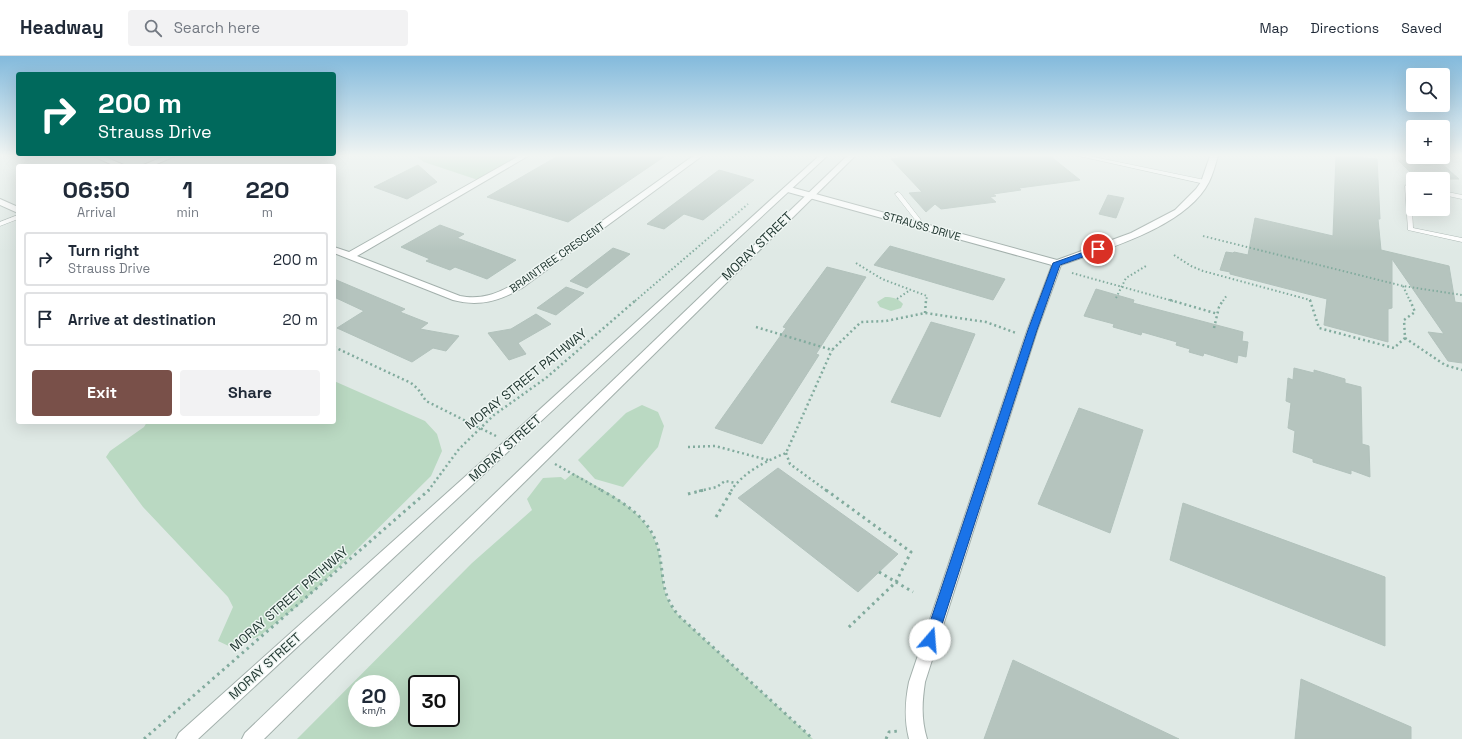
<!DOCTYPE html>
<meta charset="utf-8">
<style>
body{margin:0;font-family:"Space Grotesk",sans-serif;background:#f2f2f3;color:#1f2937;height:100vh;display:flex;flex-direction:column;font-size:15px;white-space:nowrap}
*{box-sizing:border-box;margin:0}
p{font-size:13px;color:#747a83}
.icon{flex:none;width:22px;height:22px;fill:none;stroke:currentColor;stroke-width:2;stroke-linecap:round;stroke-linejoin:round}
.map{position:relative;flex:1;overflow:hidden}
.panel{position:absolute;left:16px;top:108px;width:320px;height:260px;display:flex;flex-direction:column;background:#fff;border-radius:4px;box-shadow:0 4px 16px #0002}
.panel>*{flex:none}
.hud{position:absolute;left:16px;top:16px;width:320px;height:84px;border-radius:4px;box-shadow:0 4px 16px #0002;background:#00695c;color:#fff;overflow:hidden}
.buttons{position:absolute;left:1406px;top:12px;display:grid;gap:8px}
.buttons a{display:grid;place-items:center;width:44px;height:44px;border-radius:4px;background:#fff;box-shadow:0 4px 16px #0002;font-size:20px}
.speed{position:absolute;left:348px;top:619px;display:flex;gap:8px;font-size:20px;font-weight:700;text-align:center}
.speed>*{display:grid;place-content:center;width:52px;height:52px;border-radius:50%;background:#fff;box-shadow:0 4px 16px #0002;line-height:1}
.speed small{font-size:10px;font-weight:400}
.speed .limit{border:2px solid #111;border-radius:6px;background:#fff;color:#111}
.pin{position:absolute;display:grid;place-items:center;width:34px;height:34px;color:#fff;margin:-17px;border:2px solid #fff;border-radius:50%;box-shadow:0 1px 4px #0007}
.me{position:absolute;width:44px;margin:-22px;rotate:18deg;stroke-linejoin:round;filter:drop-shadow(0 0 3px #0008)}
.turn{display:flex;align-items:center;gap:14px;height:84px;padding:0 16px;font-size:18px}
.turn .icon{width:52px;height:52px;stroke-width:2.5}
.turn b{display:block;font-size:28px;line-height:34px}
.eta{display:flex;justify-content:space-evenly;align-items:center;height:68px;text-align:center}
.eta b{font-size:24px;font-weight:800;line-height:28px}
.button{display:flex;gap:8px;margin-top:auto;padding:8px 16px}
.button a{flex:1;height:46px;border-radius:4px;background:#795049;color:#fff;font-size:16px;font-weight:800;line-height:46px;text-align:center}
.button a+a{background:#f2f2f3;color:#1f2937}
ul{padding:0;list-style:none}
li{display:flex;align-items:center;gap:12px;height:54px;margin:0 8px 6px;padding:0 8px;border:2px solid #e0e1e3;border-radius:4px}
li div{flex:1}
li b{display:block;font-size:15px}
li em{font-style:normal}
header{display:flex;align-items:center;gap:24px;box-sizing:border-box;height:56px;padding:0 20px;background:#fff;border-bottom:1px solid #e0e1e3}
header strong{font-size:19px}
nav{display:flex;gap:22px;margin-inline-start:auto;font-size:14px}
.search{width:280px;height:36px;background:#f2f2f3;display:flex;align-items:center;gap:10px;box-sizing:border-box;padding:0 14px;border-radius:4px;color:#747a83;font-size:15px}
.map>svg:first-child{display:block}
.green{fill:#bad9c2;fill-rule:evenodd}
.building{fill:#b5c4be;stroke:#b2c2bc}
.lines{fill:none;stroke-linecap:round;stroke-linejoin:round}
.service-casing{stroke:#a3b0ac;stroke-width:1}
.minor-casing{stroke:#a3b0ac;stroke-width:2}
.tertiary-casing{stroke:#a3b0ac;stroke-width:2}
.path-far2{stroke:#82ab9e;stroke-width:2;stroke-dasharray:1.5 2.5;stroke-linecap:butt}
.path-far1{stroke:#82ab9e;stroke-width:2.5;stroke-dasharray:2 3;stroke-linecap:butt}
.path{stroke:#82ab9e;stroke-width:3;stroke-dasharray:2.5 4;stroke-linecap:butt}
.service{fill:#fff;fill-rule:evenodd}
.minor{fill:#fff;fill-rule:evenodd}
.tertiary{fill:#fff;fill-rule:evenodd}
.route{fill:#1a73e8;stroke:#114b97}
.labels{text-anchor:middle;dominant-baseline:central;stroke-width:3;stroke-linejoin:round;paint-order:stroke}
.far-street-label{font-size:11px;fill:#223832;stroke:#eff6f3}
.street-label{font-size:13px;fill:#223832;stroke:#eff6f3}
</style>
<header>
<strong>Headway</strong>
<div class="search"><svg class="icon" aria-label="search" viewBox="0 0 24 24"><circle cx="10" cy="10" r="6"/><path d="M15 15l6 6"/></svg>Search here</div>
<nav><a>Map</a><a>Directions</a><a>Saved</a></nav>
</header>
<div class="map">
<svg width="1462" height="683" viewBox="0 0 1462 683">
<rect width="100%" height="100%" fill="#dfe9e5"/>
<g class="green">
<path d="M416,100H524L481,125L424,106Z"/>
<path d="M885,241C892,241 898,242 903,248L901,252L891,255L880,251L877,246Z"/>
<path d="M334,325L425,365L437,378L442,395L431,420L335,515L300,548L261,579L233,592L218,585L233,551L228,541L143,451L106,401L110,395L144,371L147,366H334Z"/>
<path d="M642,349L658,356L664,370L658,391L623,431L595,423L578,404L626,357Z"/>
<path d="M573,417C610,438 651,455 660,501C663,516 662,533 669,546C671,551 675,555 678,559L813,683H297L472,507L532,454L527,443L543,422L561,421L565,424ZM357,628H391V662H357ZM417,628H451V662H417Z"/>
</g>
<g class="building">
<path d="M558,100H665L568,166L487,141Z"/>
<path d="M899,100H1050L1080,124L1019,132L1021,134L993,138L996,140L990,141L996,146L941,153L935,148L926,156L909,137L922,136L891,103L900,102Z"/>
<path d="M1336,100H1362V102L1377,103L1380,163H1378L1381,194L1449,210L1455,246L1462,247V307L1448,305L1428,276L1444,278L1392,203V252L1388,253V286L1324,269L1327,243L1230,218V216L1220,214L1226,196L1233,197L1234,196L1248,199L1255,162L1333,180Z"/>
<path d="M1398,104L1441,107L1459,123H1417Z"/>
<path d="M418,109L437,126L407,143L374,131Z"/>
<path d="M719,114L754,124L703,164L684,158L664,173L647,168Z"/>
<path d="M1108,139L1124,142L1116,162L1099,158Z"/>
<path d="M440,169L464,178L457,182L516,204L487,223L455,211L450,214L426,205L430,203L401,191Z"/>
<path d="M890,190L1005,223L993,244L874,209Z"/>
<path d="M613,192L630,198L587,232L570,225Z"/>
<path d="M827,211L866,221L816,298L819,299L762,388L715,372L786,272L783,271Z"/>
<path d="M334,223L405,253L400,256L428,267L420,273L459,280L446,295L433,292L412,306L337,272L364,255L334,241Z"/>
<path d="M566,231L584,237L556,259L537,252Z"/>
<path d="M1096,233L1134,244L1133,247L1243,276L1242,285L1248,286L1246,301L1238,299L1237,307L1204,297L1203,300L1189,296L1190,293L1176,289L1177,286L1142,276L1141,279L1113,271L1114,268L1084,260Z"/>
<path d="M536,258L551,268L518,287L526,298L509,304L488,277L511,273Z"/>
<path d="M931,266L975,278L940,361L891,346Z"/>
<path d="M1294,312L1314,317V314L1345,323V327L1361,331L1362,382V388L1369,390L1370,421L1351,414V418L1313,406V403L1293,396L1295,375L1288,372L1291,347L1286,345L1288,322L1293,324Z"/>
<path d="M1079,352L1143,374L1110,477L1038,448Z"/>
<path d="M778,412L898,498L858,536L738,442Z"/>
<path d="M1183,447L1385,521V590L1170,504Z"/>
<path d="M1013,604L1179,683H984Z"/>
<path d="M1301,623L1411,671V683H1295Z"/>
</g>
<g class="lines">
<g class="service-casing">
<g id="service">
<path d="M1079,100H1089L1205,124L1208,126L1205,128Z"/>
<path d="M1408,128L1413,129V133H1411L1413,172L1462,182V186L1408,174L1405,130Z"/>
<path d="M1443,135L1462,139V143L1443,139Z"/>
<path d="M898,136L900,137L924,168V170H920L895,138Z"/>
<path d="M18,159V163L0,170V166Z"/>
</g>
</g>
<g class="minor-casing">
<g id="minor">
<path d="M93,100H103L126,110H115Z"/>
<path d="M165,100H175L152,110H141Z"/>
<path d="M519,100H528L357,200L460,240C481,244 497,238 514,228L693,100H702L522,232C499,245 479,251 453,244L334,197V191L349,196Z"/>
<path d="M1210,100H1218C1215,109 1213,118 1209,126C1186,171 1106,193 1061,209L1037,275L925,626C922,646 921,663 927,683H909C904,663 905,646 909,626L1027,275L1052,209L784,135L783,133L787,130L790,131L1057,204L1131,177L1175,154L1196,133L1201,126Z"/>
<path d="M0,143L18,151V157L0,149Z"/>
</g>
</g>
<g class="tertiary-casing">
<g id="tertiary">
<path d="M819,100H827L198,683H176L179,677L506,384Z"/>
<path d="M847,100H855L264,683H242L245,677Z"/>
</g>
</g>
<g class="path-far2">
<path d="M1203,180L1403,230L1462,239"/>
<path d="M1174,199L1191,210L1203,215L1310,244V245"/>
<path d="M856,207L882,223L927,240L926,245"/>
<path d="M1072,217L1173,245"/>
<path d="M1403,230L1410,245"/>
<path d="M1116,242L1126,222L1146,210"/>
<path d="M897,243L910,234"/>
<path d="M635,245L748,148"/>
<path d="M1223,245L1227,239"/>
</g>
<g class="path-far1">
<path d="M1170,244L1218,258"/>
<path d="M1310,244L1319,272L1394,292L1405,282L1404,264L1415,256L1410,244"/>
<path d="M925,257L926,244"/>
<path d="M756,271L832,294L861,266L886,265L925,257L986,266L1016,277"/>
<path d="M1214,272L1219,251L1223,244"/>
<path d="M1405,282L1445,309L1462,314"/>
<path d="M334,291L411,327L418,333L426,345L496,380"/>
<path d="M688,391L715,390L768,404"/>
<path d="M786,397L790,408L827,435"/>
<path d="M555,408L603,435"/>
<path d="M428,435L459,393L494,359L546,322L636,244"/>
<path d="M699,435L717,431L725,425L736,427"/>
<path d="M731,435C742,417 766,405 786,397L832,294"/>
</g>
<g class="path">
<path d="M601,434C630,450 655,467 660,501C664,526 662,538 678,559L813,683"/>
<path d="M826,434L911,496L896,526L848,572"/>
<path d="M688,438L704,434"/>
<path d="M716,461L732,434"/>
<path d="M879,516L913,536"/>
<path d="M144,683L429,434"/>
<path d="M886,683L889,676L898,675"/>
</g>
<use href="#service" class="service"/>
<use href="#minor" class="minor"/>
<use href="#tertiary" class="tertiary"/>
</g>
<linearGradient id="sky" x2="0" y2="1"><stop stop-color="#83badc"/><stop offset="0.51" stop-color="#f1f5f3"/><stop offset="1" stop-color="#f1f5f3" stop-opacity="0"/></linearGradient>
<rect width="1462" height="195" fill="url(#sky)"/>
<path class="route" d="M1098,191L1102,193L1100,195L1060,209L1037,274L937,584L935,587L930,589L926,587L924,584L1028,274L1053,207Z"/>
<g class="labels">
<g class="far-street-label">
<text transform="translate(922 170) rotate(16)">STRAUSS DRIVE</text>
<text transform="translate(557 201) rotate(-35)">BRAINTREE CRESCENT</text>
</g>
<g class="street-label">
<text transform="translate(757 190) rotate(-44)">MORAY STREET</text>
<text transform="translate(526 323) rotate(-39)">MORAY STREET PATHWAY</text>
<text transform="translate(505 392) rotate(-42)">MORAY STREET</text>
<text transform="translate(289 543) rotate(-41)">MORAY STREET PATHWAY</text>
<text transform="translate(265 610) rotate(-42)">MORAY STREET</text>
</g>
</g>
</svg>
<div class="buttons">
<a><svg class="icon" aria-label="search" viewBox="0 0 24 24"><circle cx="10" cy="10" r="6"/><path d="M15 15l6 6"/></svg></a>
<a>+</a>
<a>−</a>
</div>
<div class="speed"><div>20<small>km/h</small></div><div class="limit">30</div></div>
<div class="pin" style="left:1098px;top:193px;background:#d93025"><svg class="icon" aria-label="arrive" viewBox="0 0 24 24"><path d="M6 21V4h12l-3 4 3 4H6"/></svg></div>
<svg class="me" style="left:930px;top:584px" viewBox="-20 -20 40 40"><circle r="19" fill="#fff"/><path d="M0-13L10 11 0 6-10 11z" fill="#1a73e8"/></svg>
<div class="hud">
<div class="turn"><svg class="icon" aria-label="right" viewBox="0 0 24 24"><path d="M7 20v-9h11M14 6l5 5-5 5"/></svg><div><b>200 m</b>Strauss Drive</div></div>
</div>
<section class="panel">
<div class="eta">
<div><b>06:50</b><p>Arrival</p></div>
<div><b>1</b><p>min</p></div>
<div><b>220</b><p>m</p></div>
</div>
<ul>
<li><svg class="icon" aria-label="right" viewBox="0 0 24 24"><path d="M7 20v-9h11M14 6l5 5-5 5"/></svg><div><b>Turn right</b><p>Strauss Drive</p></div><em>200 m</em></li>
<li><svg class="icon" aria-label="arrive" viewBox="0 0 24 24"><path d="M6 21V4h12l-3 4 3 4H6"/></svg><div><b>Arrive at destination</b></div><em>20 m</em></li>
</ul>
<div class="button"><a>Exit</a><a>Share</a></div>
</section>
</div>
